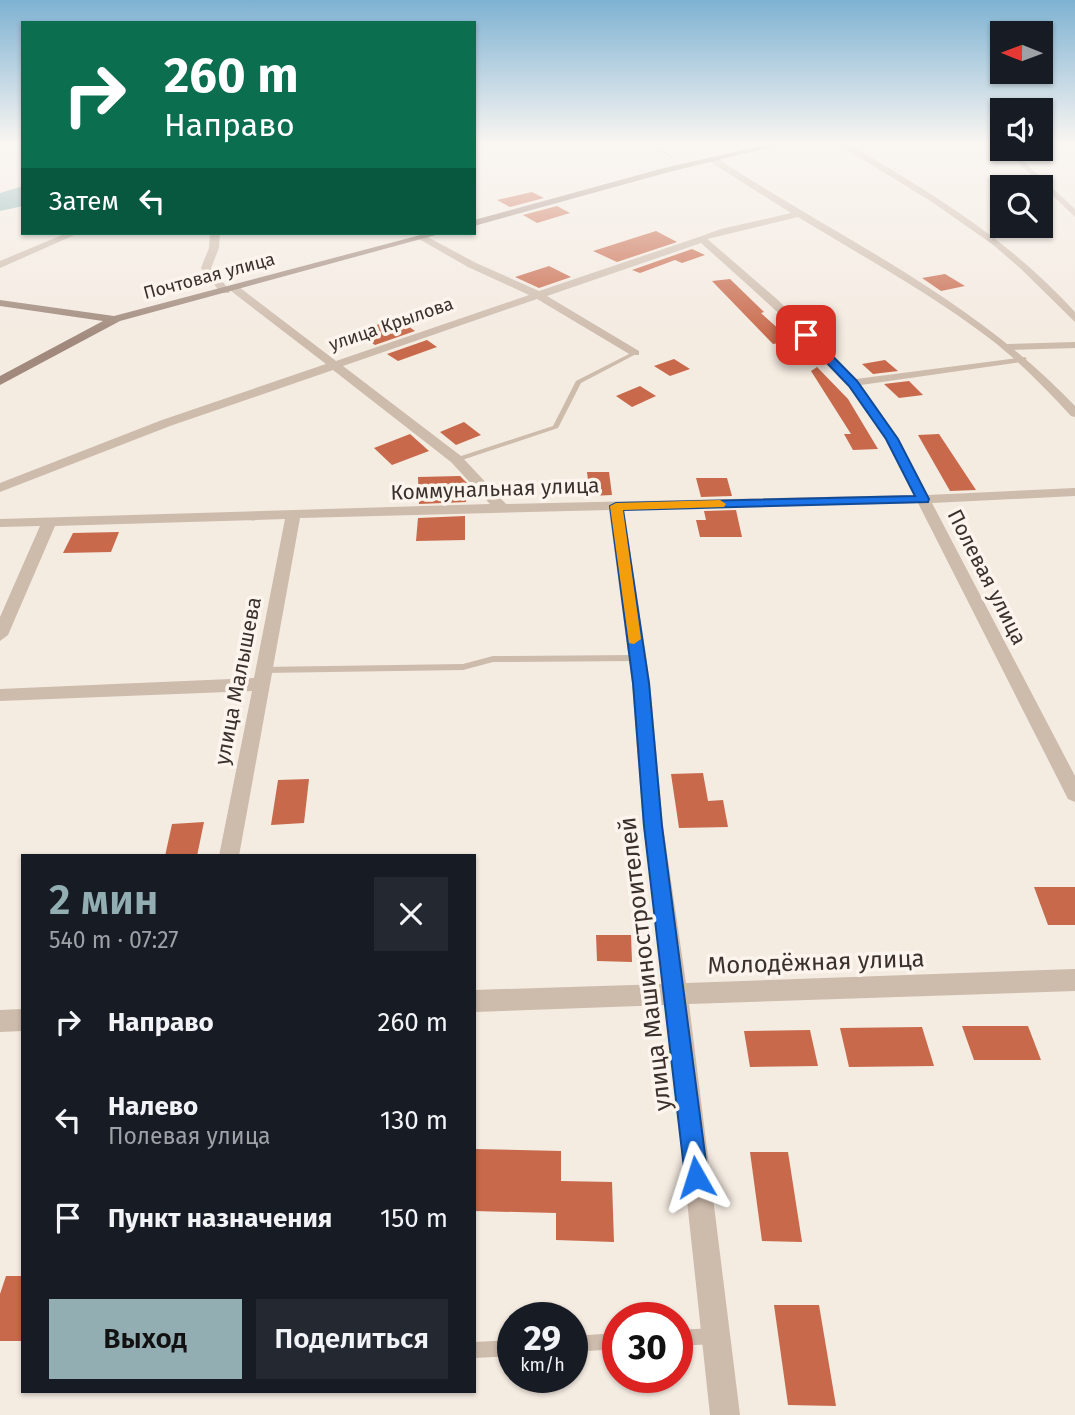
<!DOCTYPE html>
<html lang="ru">
<meta charset="utf-8">
<style>
body{margin:0;font-family:"Fira Sans",sans-serif;background:#242831;color:#f1f3f6;height:100vh;display:flex;flex-direction:column;font-size:26px;white-space:nowrap}
*{box-sizing:border-box;margin:0}
p{font-size:23px;color:#9ea1a6}
.icon{flex:none;width:38px;height:38px;fill:none;stroke:currentColor;stroke-width:2;stroke-linecap:round;stroke-linejoin:round}
.map{position:relative;flex:1;overflow:hidden}
.sheet{position:absolute;left:21px;top:854px;width:455px;height:539px;display:flex;flex-direction:column;background:#171b24;border-radius:0px;box-shadow:0 2px 5px #0004}
.sheet>*{flex:none}
.hud{position:absolute;left:21px;top:21px;width:455px;height:214px;border-radius:0px;box-shadow:0 2px 5px #0004;background:#0b6e4f;color:#fff;overflow:hidden}
.needle{width:46px;rotate:271deg}
.tools{position:absolute;left:990px;top:21px;display:grid;gap:14px}
.tools a{display:grid;place-items:center;width:63px;height:63px;border-radius:0px;background:#171b24;box-shadow:0 2px 5px #0004;font-size:35px}
.speed{position:absolute;left:497px;top:1302px;display:flex;gap:14px;font-size:35px;font-weight:700;text-align:center}
.speed>*{display:grid;place-content:center;width:91px;height:91px;border-radius:50%;background:#171b24;box-shadow:0 2px 5px #0004;line-height:1}
.speed small{font-size:18px;font-weight:400}
.speed .limit{border:10px solid #d22;background:#fff;color:#111}
.pin{position:absolute;display:grid;place-items:center;width:60px;height:60px;color:#fff;margin:-30px;border-radius:14px;box-shadow:0 4px 10px #0006}
.me{position:absolute;width:77px;margin:-38px;rotate:354deg;stroke-linejoin:round;filter:drop-shadow(0 0 5px #0008)}
.turn{display:flex;align-items:center;gap:24px;height:147px;padding:0 28px;font-size:32px}
.turn .icon{width:91px;height:91px;stroke-width:2.5}
.turn b{display:block;font-size:49px;line-height:60px}
.then{display:flex;align-items:center;height:66px;padding:0 28px;background:#0003;gap:14px;font-size:26px}
.round{display:grid;place-items:center;flex:none;width:74px;height:74px;border-radius:0px;background:#242831}
.overview{display:flex;align-items:center;justify-content:space-between;height:119px;padding:0 28px}
h1{font-size:42px;font-weight:600;line-height:52px;color:#92aeb2}
.cta{display:flex;gap:14px;margin-top:auto;padding:14px 28px}
.cta a{flex:1;height:80px;border-radius:0px;background:#92aeb2;color:#111;font-size:28px;font-weight:600;line-height:80px;text-align:center}
.cta a+a{background:#242831;color:#f1f3f6}
ul{padding:0;list-style:none}
li{display:flex;align-items:center;gap:21px;height:98px;padding:0 28px}
li div{flex:1}
li b{display:block;font-size:26px}
li em{font-style:normal}
.map>svg:first-child{display:block}
.water{fill:#7fb0b2}
.building{fill:#c8694b}
.lines{fill:none;stroke-linecap:round;stroke-linejoin:round}
.path{stroke:#b9a596;stroke-width:2;stroke-dasharray:2 2;stroke-linecap:butt}
.service{fill:#cdbbac;fill-rule:evenodd}
.minor{fill:#cdbbac;fill-rule:evenodd}
.tertiary{fill:#cdbbac;fill-rule:evenodd}
.secondary{fill:#a18a7d;fill-rule:evenodd}
.route{fill:#1a73e8;stroke:#114b97;stroke-width:2}
.slow{fill:#f59e0b}
.labels{text-anchor:middle;dominant-baseline:central;stroke-width:7;stroke-linejoin:round;paint-order:stroke}
.far-street-label{font-size:18px;fill:#3b302b;stroke:#fbf5ee}
.street-label{font-size:21px;fill:#3b302b;stroke:#fbf5ee}
.near-street-label{font-size:24px;fill:#3b302b;stroke:#fbf5ee}
</style>
<div class="map">
<svg width="1075" height="1415" viewBox="0 0 1075 1415">
<rect width="100%" height="100%" fill="#f4ebe1"/>
<path class="water" d="M23,186V206L0,211V193Z"/>
<g class="building">
<path d="M532,192L544,198L510,207L497,200Z"/>
<path d="M557,206L570,213L537,223L523,215Z"/>
<path d="M656,231L677,242L617,262L593,251Z"/>
<path d="M692,249L705,255L682,263L675,260L640,273L632,270Z"/>
<path d="M549,266L571,277L539,288L515,277Z"/>
<path d="M945,274L965,286L941,291L922,278Z"/>
<path d="M730,279L764,312L761,313L792,341L773,344L712,281Z"/>
<path d="M397,318L415,331L375,345L356,332Z"/>
<path d="M427,340L437,347L398,361L387,354Z"/>
<path d="M674,359L690,369L670,376L654,366Z"/>
<path d="M885,360L898,371L873,374L862,364Z"/>
<path d="M817,367L848,399L878,449L853,450L844,434H851L811,371Z"/>
<path d="M909,381L923,395L899,398L884,384Z"/>
<path d="M640,386L656,396L632,407L616,396Z"/>
<path d="M464,422L481,435L456,445L440,432Z"/>
<path d="M410,434L429,451L392,465L374,448Z"/>
<path d="M939,434L976,490L950,491L918,435Z"/>
<path d="M587,472H609L612,495L590,496Z"/>
<path d="M460,476L467,483L466,502L419,504L418,477Z"/>
<path d="M696,478H727L732,496L701,497Z"/>
<path d="M736,510L742,537H700L696,520H706L704,511Z"/>
<path d="M465,516V540L416,541L418,518Z"/>
<path d="M119,532L111,552L63,553L73,533Z"/>
<path d="M703,773L708,801L723,800L728,827L679,828L671,774Z"/>
<path d="M309,779L304,823L271,825L278,780Z"/>
<path d="M204,822L197,856H165L172,824Z"/>
<path d="M1034,887H1075V925H1048Z"/>
<path d="M596,935H631L632,962L597,961Z"/>
<path d="M962,1026H1028L1041,1060H974Z"/>
<path d="M922,1027L934,1066L849,1067L840,1028Z"/>
<path d="M810,1030L818,1066L750,1067L744,1031Z"/>
<path d="M474,1149L561,1151V1181L612,1182L614,1242L556,1240V1213L474,1211Z"/>
<path d="M750,1152H788L802,1242L762,1241Z"/>
<path d="M6,1276H23V1341H0V1294Z"/>
<path d="M774,1305H819L836,1406L788,1405Z"/>
</g>
<g class="lines">
<path class="path" d="M646,143L672,157"/>
<g class="service">
<path d="M633,352L638,353L581,383L558,428L459,461H456L452,459L553,426L576,381Z"/>
<path d="M637,655L642,658L637,661L493,662L463,670L263,673L258,670L263,667L463,664L493,656Z"/>
<path d="M714,1328L719,1331L722,1336L719,1341L714,1344L677,1346V1330Z"/>
<path d="M618,1333V1349L572,1352V1336Z"/>
<path d="M513,1340V1356L474,1358V1342Z"/>
</g>
<g class="minor">
<path d="M836,143H846C929,191 1010,240 1075,312V322L1020,268L992,244L932,202Z"/>
<path d="M1003,148L1010,149L1075,209V217Z"/>
<path d="M67,233H79L0,268V261Z"/>
<path d="M210,233H220L219,248L211,268L230,291L229,293H221L201,268L209,248Z"/>
<path d="M422,234L476,263L539,291L699,237H705L778,300L856,379L1025,357L1027,359L1021,362L861,385L898,439L928,495L1075,488V496L932,503L1075,776V802L1068,799L918,503L624,510L650,683L663,826L686,983L1075,969V991L689,1004L740,1415H710L666,1005L474,1012V990L664,984L643,826L632,683L609,510L300,518L239,856H219L252,691L0,701V689L254,678L285,519L55,526L8,635L0,641V617L40,526L0,527V519L490,504L451,462L333,370L170,426L0,492V483L162,420L326,364L231,291V287H239L336,361L529,295L468,267L419,239L417,237ZM701,243C751,288 803,333 848,384C876,417 895,457 914,495L506,504L461,456L343,366L537,299L631,355H639V351L547,296Z"/>
<path d="M1075,342V348L1008,350L1002,347L1008,344Z"/>
<path d="M23,1009V1031L0,1032V1010Z"/>
</g>
<path class="tertiary" d="M709,157H715C840,239 970,296 1075,406V417L1071,416C1045,388 1019,361 989,338C928,292 862,256 798,217L699,241V237L721,229L791,213L709,161Z"/>
<g class="secondary">
<path d="M774,143H788L669,172L474,226V220L664,168Z"/>
<path d="M428,233H443L120,321L0,385V376L103,321L0,306V300L114,316Z"/>
</g>
</g>
<linearGradient id="sky" x2="0" y2="1"><stop stop-color="#7eb2d2"/><stop offset="0.42" stop-color="#faf6f2"/><stop offset="1" stop-color="#faf6f2" stop-opacity="0"/></linearGradient>
<rect width="1075" height="341" fill="url(#sky)"/>
<path class="route" d="M802,332H809L857,381L898,439L929,499L928,502L623,510L649,683L662,826L708,1177L704,1186L696,1189L688,1186L685,1177L644,826L633,683L610,506L616,503L915,496L886,439L849,386L802,337Z"/>
<path class="slow" d="M720,500L726,504L724,507L623,510L641,639L634,644L629,643L610,506L616,503Z"/>
<g class="labels">
<g class="far-street-label">
<text transform="translate(209 276) rotate(-15)">Почтовая улица</text>
<text transform="translate(391 324) rotate(-19)">улица Крылова</text>
</g>
<g class="street-label">
<text transform="translate(495 489) rotate(-2)">Коммунальная улица</text>
<text transform="translate(987 577) rotate(63)">Полевая улица</text>
<text transform="translate(238 681) rotate(-79)">улица Малышева</text>
</g>
<g class="near-street-label">
<text transform="translate(816 962) rotate(-2)">Молодёжная улица</text>
<text transform="translate(645 964) rotate(-97)">улица Машиностроителей</text>
</g>
</g>
</svg>
<div class="tools">
<a><svg class="needle" viewBox="-14 -14 28 28"><path d="M0-13l5 13h-10z" fill="#e53935"/><path d="M0 13l5-13h-10z" fill="#9ea1a6"/></svg></a>
<a><svg class="icon" aria-label="sound" viewBox="0 0 24 24"><path d="M4 9h4l5-4v14l-5-4H4zM17 9q2 3 0 6"/></svg></a>
<a><svg class="icon" aria-label="search" viewBox="0 0 24 24"><circle cx="10" cy="10" r="6"/><path d="M15 15l6 6"/></svg></a>
</div>
<div class="speed"><div>29<small>km/h</small></div><div class="limit">30</div></div>
<div class="pin" style="left:806px;top:335px;background:#d93025"><svg class="icon" aria-label="arrive" viewBox="0 0 24 24"><path d="M6 21V4h12l-3 4 3 4H6"/></svg></div>
<svg class="me" style="left:696px;top:1177px" viewBox="-20 -20 40 40"><path d="M0-17L14 15 0 8-14 15z" fill="#1a73e8" stroke="#fff" stroke-width="4"/></svg>
<div class="hud">
<div class="turn"><svg class="icon" aria-label="right" viewBox="0 0 24 24"><path d="M7 20v-9h11M14 6l5 5-5 5"/></svg><div><b>260 m</b>Направо</div></div>
<div class="then">Затем<svg class="icon" aria-label="left" viewBox="0 0 24 24"><path d="M17 20v-9H6M10 6l-5 5 5 5"/></svg></div>
</div>
<section class="sheet">
<div class="overview"><div><h1>2 мин</h1><p>540 m · 07:27</p></div><a class="round"><svg class="icon" aria-label="close" viewBox="0 0 24 24"><path d="M6 6l12 12M18 6L6 18"/></svg></a></div>
<ul>
<li><svg class="icon" aria-label="right" viewBox="0 0 24 24"><path d="M7 20v-9h11M14 6l5 5-5 5"/></svg><div><b>Направо</b></div><em>260 m</em></li>
<li><svg class="icon" aria-label="left" viewBox="0 0 24 24"><path d="M17 20v-9H6M10 6l-5 5 5 5"/></svg><div><b>Налево</b><p>Полевая улица</p></div><em>130 m</em></li>
<li><svg class="icon" aria-label="arrive" viewBox="0 0 24 24"><path d="M6 21V4h12l-3 4 3 4H6"/></svg><div><b>Пункт назначения</b></div><em>150 m</em></li>
</ul>
<div class="cta"><a>Выход</a><a>Поделиться</a></div>
</section>
</div>
